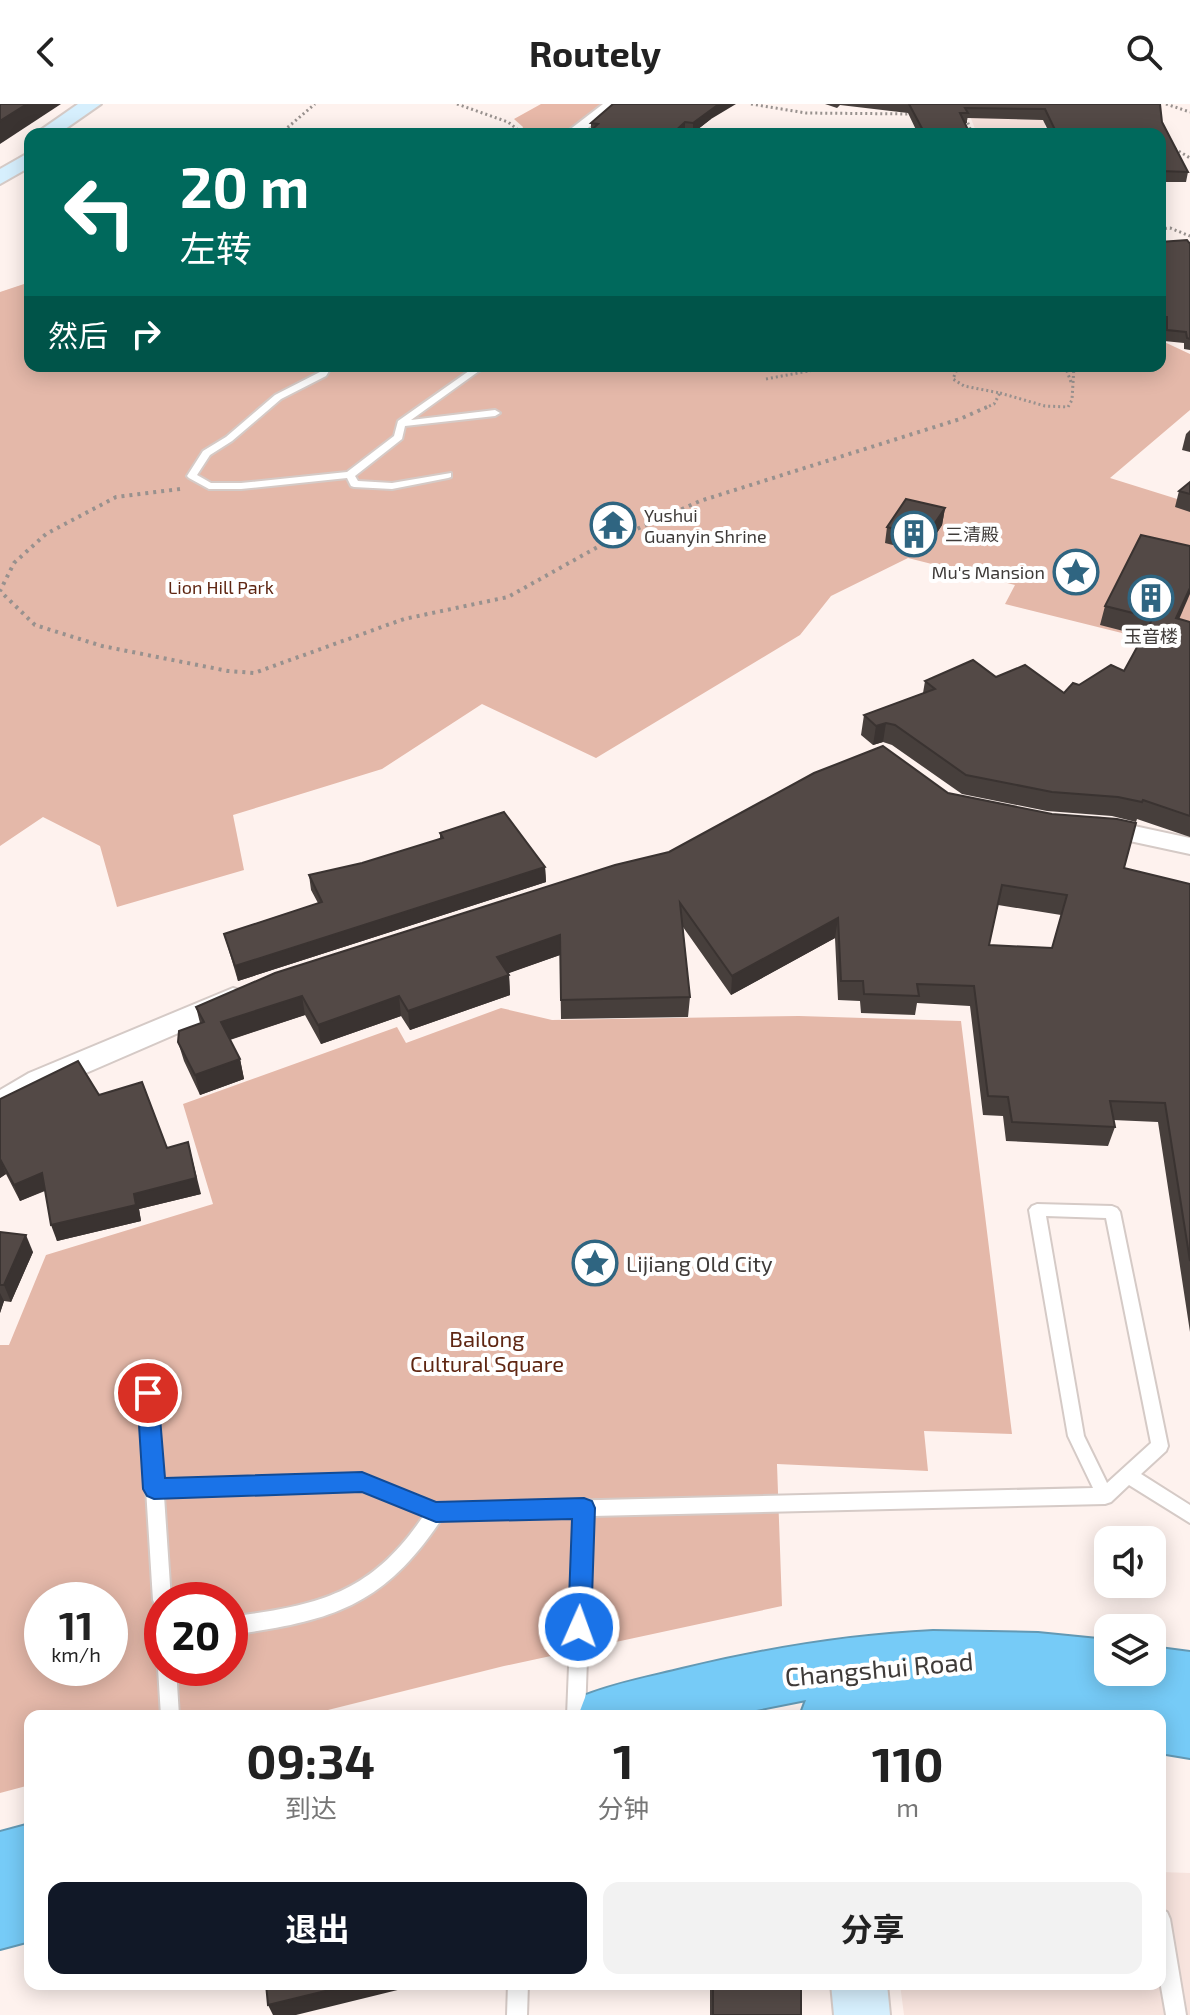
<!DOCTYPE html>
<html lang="zh">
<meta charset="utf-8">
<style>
body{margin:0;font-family:"Exo 2","Noto Sans SC",sans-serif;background:#f2f2f2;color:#222;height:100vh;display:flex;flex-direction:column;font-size:30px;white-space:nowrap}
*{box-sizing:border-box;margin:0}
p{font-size:26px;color:#767676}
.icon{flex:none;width:44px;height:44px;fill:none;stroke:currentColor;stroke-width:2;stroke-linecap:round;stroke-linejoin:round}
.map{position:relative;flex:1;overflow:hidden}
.sheet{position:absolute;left:24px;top:1606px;width:1142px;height:280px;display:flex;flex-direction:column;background:#fff;border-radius:16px;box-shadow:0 4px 20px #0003}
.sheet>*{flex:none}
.guide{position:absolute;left:24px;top:24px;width:1142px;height:244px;border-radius:16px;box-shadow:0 4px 20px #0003;background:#00695c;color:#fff;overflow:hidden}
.buttons{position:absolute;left:1094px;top:1422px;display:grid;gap:16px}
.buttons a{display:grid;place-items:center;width:72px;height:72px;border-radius:16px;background:#fff;box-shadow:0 4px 20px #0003;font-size:40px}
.speed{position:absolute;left:24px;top:1478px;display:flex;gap:16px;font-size:40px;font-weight:700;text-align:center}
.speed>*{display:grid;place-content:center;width:104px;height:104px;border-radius:50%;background:#fff;box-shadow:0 4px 20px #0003;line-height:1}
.speed small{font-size:20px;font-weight:400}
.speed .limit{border:12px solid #d22;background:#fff;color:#111}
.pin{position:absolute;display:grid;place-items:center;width:68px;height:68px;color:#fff;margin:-34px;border:4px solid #fff;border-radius:50%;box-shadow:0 2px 8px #0007}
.me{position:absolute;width:88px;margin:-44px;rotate:2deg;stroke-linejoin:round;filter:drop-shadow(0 0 6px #0008)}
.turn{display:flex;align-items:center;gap:28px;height:168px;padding:0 24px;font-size:36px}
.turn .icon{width:104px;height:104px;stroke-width:2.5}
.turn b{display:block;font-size:56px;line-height:68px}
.then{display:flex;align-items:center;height:76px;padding:0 24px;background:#0003;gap:16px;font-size:30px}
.eta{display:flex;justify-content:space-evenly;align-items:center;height:136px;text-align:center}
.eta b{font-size:48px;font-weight:700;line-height:56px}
.primary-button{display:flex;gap:16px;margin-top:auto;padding:16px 24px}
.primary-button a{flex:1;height:92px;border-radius:16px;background:#111827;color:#fff;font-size:32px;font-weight:700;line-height:92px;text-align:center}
.primary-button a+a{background:#f2f2f2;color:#222}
header{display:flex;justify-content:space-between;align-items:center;height:104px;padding:0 24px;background:#fff;font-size:36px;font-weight:700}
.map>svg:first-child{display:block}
.built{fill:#f8e4de}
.green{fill:#e4b8a9;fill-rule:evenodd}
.forest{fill:#e7b8a8}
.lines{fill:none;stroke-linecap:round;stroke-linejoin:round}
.lane-casing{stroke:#d5cac6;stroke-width:4}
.street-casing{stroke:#d5cac6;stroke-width:4}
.secondary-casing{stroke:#d5cac6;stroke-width:4}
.highway-casing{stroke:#6399b4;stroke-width:4}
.path-far1{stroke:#98918e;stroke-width:3;stroke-dasharray:2 3;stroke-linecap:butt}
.path{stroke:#98918e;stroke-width:4;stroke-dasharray:3 5;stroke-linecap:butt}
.lane{fill:#fff;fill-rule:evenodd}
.street{fill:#fff;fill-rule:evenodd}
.secondary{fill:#d6effd;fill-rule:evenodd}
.highway{fill:#76cbf7;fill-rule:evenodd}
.wall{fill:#473f3c;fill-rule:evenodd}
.shaded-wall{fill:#3a3331}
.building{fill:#534946;stroke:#3a3331;stroke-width:2;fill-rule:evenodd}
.route{fill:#1a73e8;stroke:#114b97;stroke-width:2}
.labels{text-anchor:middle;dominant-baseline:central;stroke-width:8;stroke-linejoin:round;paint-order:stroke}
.far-poi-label{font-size:18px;fill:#3f3b39;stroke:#fff;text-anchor:start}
.far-park-label{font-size:18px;fill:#5f2612;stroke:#fff}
.poi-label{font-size:22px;fill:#3f3b39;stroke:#fff;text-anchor:start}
.park-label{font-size:22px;fill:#5f2612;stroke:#fff}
.near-street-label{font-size:26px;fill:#3f3b39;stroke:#fff}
</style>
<header><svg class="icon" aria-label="back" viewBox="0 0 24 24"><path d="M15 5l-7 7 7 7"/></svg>Routely<svg class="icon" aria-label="search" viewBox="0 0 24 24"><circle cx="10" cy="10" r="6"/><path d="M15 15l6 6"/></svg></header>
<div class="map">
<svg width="1190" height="1911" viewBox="0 0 1190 1911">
<rect width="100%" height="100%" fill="#fef2ee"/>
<g class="built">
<path d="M1034,0L1045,1V30H977L970,12Z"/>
<path d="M1160,1768L1190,1769V1911H904L900,1880H1160Z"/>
</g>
<g class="green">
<path d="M30,178V262H1160V236L1190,250V306L1110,374L1190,399V573L1142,534L1005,500L1015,481L908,454L831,492L800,531L596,654L482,600L382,665L233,711L244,766L117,803L100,742L43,713L0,742V188Z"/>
<path d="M501,904L552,916L799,912L961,917L1012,1330L924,1327L928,1367L777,1360L782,1502L504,1562L304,1612H30V1681L0,1689V1241H9L46,1151L213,1100L183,1000L397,923L406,939ZM42,1496H110V1564H42ZM162,1496H230V1564H162Z"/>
</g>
<path class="forest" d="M541,0H603L563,30H520L523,23L514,15Z"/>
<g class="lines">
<g class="lane-casing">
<g id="lane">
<path d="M324,262H332L326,272L281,295L232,337L210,351L197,371L211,379H241L347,368L394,332L398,317L476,262H490L479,267L411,316L495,306L500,309L495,312L405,322L402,335L355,372L358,377L392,379L451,369V373L448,374L392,385L354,383L351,382L347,374L241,385H209L189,374L187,372L203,347L226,333L275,291L320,268Z"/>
<path d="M1037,1100L1112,1102L1117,1104L1120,1108L1168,1342L1166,1347L1141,1370L1190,1401V1419L1129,1381L1111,1398L1105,1400L592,1412L585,1612H567L575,1413L441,1416C382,1504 330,1517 230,1531V1513C319,1501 371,1490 424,1411L362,1386L164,1392L171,1496H162V1505L156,1502L153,1496L140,1289L142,1284L148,1282L154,1284L156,1289L162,1377L362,1370L436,1400L1093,1384L1068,1332L1029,1106L1032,1102ZM1046,1112L1106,1114L1151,1339L1107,1379L1084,1332Z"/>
<path d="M162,1557V1564H176L179,1612H161L158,1564Z"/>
<path d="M1160,1805L1167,1808L1170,1815L1186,1911H1166L1160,1877Z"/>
<path d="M508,1880H528L527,1911H507Z"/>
</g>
</g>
<g class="street-casing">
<g id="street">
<path d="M603,0H619L580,30H564Z"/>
<path d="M1097,714L1190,734V750L1088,728L1085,722L1088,716Z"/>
<path d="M233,884L243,887L247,894L243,901L49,985L0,1011V986L29,969Z"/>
</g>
</g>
<g class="secondary-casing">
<g id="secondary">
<path d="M78,0H101L58,30H35Z"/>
<path d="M30,48V63L0,80V65Z"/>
<path d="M831,1880H887L890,1911H834Z"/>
</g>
</g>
<g class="highway-casing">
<g id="highway">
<path d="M933,1527L1038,1529L1108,1536V1568H1152V1543L1190,1548V1654L1160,1649V1612H800L806,1596L726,1612H578L586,1591C617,1579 649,1573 682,1565C765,1545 847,1531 933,1527Z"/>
<path d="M30,1720V1837L0,1845V1728Z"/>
</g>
</g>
<g class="path-far1">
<path d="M457,0L508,18L517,25L514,30"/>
<path d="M751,0L806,9L913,10"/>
<path d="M1166,0L1190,8"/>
<path d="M966,14L972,30"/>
<path d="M280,30L315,0"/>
<path d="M1160,43H1172L1190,54"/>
<path d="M1160,125L1170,124L1190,132"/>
<path d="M949,262L957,265L953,275L964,282L1000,289L994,300L983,305"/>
<path d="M1065,262L1071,278"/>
<path d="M766,275L819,265L882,262"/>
<path d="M1000,289L1045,302L1068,303L1072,296L1074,262"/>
</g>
<path class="path" d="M180,385L116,393L46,430L14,459L0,487L35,521L102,542L228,567L254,569L404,515L508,493L603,440L700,397L960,315L987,303"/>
<use href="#lane" class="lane"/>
<use href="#street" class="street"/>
<use href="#secondary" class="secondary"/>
<use href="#highway" class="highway"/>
</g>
<g class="wall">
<path d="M825,0H1160L1162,18L1188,68L1186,78H1160V30H1050L1043,16L967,14V19H965L970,30H918L908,9L840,1L837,4Z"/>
<path d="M711,15L693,29L685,28L591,26V19Z"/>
<path d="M1160,138L1190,140V246L1184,245V239L1164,237V224H1160Z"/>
<path d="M1190,326V348L1182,346L1186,330Z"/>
<path d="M1190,378V408L1175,403L1179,387Z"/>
<path d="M945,404L942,421L924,449L885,439L887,423Z"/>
<path d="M1105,502L1190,518V733L1137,715L1136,718L1112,712L1047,707L962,690L892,641L883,638L873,641L861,631L864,611L923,589L925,577L996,573L1064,589L1079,581L1124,567L1143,532L1100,521Z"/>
<path d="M948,689L1124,764L1190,780V1228L1158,1018L1113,1016L1115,1023L1108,1042L1006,1037L1003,1012L983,1011L970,902L917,899L915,911L861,909L860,897L838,896L835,834L731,891L683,823L690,893L688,913L561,915L560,851L508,869L509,871L510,891L410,926L401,912L321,940L305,911L230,936L240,955L244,975L200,991L184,957L178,938L200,919L196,903ZM998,801L1061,811L1052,844L989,841Z"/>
<path d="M440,729L545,763L546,778L238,877L224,830L318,799L311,786L309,771L362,759L440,735Z"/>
<path d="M99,991L167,1044L201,1090L139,1105L141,1117L57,1137L45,1087L20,1097L6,1070L0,1074V995Z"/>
<path d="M0,1128L33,1148L11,1198L4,1197L0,1209Z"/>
<rect x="710" y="1880" width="91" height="31"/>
</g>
<g class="shaded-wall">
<path d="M27,0H61L0,40V17Z"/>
<path d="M719,0H736L711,15L693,29V19Z"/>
<path d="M685,18V28L682,30H672Z"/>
<path d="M945,404L942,421L924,449L926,432Z"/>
<path d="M1190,484V490L1171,534L1176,514Z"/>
<path d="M886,619L883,638L873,641L876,622Z"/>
<path d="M545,763L546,778L238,877L235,862Z"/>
<path d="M838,814L835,834L731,891L732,872Z"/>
<path d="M560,831V851L498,873L497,853Z"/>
<path d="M509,871L510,891L410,926L408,907Z"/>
<path d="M302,892L305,911L225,937L221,918Z"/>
<path d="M399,892L401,912L321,940L318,921Z"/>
<path d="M240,955L244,975L200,991L195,971Z"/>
<path d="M188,1038L201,1090L139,1105L141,1117L57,1137L51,1121L134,1090Z"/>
<path d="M0,1055L6,1070L0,1074Z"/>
<path d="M42,1069L48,1085L20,1097L14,1081Z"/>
<path d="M26,1131L33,1148L11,1198L4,1181Z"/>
<path d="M0,1189L4,1197L0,1209Z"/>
<path d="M354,1880H422L296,1911H273L268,1901Z"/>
</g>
<g class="building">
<path d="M0,0H27L0,17Z"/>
<path d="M613,0H719L693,19L685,18L672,30H587L598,20L591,19Z"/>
<path d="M909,0H1160L1162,18L1188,68L1160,67V30H1057L1045,5L965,4L968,9H960L970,30H925Z"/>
<path d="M1187,136L1190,140V235L1187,234L1186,228L1167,226V213H1160V138Z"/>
<path d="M1190,378V390L1179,387Z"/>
<path d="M906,395L945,404L926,432L887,423Z"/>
<path d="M1141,431L1190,442V484L1176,514L1190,518V712L1143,696L1142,698L1118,693L1052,688L966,671L895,621L886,619L876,622L864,611L935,585L925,577L973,556L996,573L1025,561L1064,589L1073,579L1079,581L1111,561L1124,567L1153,514L1105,502Z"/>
<path d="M883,642L948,689L1052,710L1117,715L1136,719L1124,764L1190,780V1157L1165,999L1110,997L1115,1023L1012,1018L1008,993L988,992L974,882L917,880L919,892L864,890L863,877H841L838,814L732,872L680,799L690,893L561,896L560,831L497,853L509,871L408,907L399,892L318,921L302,892L221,918L240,955L195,971L178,938L179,927L204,918L196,903L275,869L615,761L669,748L814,669ZM1002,781L1067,791L1052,844L989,841Z"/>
<path d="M504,708L545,763L235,862L224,830L322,798L309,771L362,759L443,734L440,729Z"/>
<path d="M78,957L99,991L142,978L167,1044L188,1038L196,1074L134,1090L136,1101L51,1121L42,1069L14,1081L0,1055V995Z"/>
<path d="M0,1128L26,1131L4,1181H0Z"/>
<path d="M266,1880H354L268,1901Z"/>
<rect x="713" y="1880" width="88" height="31"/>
</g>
<path class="route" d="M148,1280L155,1283L158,1289L165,1374L362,1368L436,1398L584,1394L592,1397L595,1404L591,1523L588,1531L579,1534L571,1531L568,1523L572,1415L436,1418L362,1388L154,1395L147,1392L143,1385L137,1289L140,1283Z"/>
<defs>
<g id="temple-ring" transform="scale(2.3)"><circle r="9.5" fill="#fff" stroke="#2f6581" stroke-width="1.5"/><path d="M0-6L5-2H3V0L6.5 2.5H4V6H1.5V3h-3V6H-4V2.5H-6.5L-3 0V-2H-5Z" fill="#2f6581"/></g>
<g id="building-ring" transform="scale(2.3)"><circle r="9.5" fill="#fff" stroke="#2f6581" stroke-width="1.5"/><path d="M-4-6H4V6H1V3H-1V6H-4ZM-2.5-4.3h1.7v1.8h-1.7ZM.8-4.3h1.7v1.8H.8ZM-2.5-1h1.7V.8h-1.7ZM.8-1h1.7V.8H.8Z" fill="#2f6581"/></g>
<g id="sight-ring" transform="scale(2.3)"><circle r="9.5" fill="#fff" stroke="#2f6581" stroke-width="1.5"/><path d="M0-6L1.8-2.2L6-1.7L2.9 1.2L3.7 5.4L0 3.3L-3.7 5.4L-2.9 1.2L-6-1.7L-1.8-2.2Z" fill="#2f6581"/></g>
</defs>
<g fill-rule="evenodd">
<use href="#temple-ring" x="613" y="421"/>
<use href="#building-ring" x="914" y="430"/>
<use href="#sight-ring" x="1076" y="468"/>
<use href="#building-ring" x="1151" y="494"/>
<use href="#sight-ring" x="595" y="1159"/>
</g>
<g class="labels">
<g class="far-poi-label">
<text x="644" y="411">Yushui<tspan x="644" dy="21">Guanyin Shrine</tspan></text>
<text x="945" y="430">三清殿</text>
<text x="1045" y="468" text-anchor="end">Mu's Mansion</text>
<text x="1151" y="532" text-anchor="middle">玉音楼</text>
</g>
<g class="far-park-label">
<text x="221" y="483">Lion Hill Park</text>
</g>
<g class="poi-label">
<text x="626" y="1159">Lijiang Old City</text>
</g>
<g class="park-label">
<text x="487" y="1234">Bailong<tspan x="487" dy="25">Cultural Square</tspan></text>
</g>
<g class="near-street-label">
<text transform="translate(879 1564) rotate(-5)">Changshui Road</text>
</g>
</g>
</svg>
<div class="buttons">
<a><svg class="icon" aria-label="sound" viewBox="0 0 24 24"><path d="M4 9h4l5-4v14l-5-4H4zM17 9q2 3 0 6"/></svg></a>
<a><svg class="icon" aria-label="layers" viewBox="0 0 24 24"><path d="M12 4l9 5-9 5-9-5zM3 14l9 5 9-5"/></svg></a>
</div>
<div class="speed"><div>11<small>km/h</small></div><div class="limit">20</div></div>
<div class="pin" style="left:148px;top:1289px;background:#d93025"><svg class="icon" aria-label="arrive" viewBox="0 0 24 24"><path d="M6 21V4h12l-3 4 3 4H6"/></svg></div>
<svg class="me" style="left:579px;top:1523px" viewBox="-20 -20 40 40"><circle r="17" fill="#1a73e8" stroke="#fff" stroke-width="3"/><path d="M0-11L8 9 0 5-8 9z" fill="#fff"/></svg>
<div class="guide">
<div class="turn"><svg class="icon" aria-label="left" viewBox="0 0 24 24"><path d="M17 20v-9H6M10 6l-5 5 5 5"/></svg><div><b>20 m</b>左转</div></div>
<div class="then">然后<svg class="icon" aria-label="right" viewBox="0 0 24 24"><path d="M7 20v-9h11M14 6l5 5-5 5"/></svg></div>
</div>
<section class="sheet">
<div class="eta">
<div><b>09:34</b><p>到达</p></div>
<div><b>1</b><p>分钟</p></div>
<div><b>110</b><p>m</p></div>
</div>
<div class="primary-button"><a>退出</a><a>分享</a></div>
</section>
</div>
